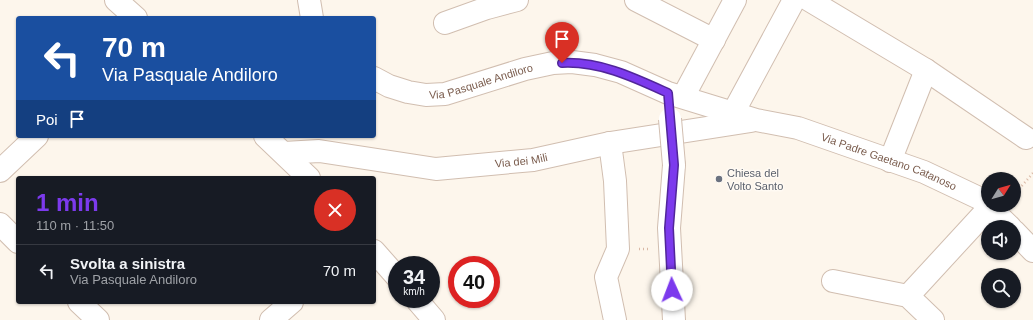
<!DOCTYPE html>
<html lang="it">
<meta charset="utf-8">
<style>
body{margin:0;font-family:Arial,sans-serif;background:#242831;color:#f1f3f6;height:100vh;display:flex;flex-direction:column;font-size:15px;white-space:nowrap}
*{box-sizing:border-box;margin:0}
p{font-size:13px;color:#9ea1a6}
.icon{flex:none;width:22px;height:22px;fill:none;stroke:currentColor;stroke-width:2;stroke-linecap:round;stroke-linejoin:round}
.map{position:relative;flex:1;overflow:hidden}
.drawer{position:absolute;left:16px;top:176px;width:360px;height:128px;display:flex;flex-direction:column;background:#171b24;border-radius:4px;box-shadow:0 1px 3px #0004}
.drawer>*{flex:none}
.banner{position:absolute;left:16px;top:16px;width:360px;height:122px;border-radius:4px;box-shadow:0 1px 3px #0004;background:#1a4fa0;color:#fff;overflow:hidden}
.needle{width:26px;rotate:53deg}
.controls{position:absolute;left:981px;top:172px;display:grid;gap:8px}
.controls a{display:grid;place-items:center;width:40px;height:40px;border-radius:50%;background:#171b24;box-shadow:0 1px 3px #0004;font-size:20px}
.speed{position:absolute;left:388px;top:256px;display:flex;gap:8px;font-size:20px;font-weight:700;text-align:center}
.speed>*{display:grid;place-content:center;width:52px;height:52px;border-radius:50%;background:#171b24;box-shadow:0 1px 3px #0004;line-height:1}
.speed small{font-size:10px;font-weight:400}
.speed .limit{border:6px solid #d22;background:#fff;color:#111}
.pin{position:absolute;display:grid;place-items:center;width:34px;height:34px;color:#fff;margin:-41px -17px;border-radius:50% 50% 50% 0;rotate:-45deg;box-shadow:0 0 4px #0007}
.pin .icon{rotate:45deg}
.me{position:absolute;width:44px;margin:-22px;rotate:358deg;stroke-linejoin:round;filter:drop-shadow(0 0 3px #0008)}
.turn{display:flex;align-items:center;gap:14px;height:84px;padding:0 20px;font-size:18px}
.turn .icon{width:52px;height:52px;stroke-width:2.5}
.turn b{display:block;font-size:28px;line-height:34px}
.then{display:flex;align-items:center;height:38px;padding:0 20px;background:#0003;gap:8px;font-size:15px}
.round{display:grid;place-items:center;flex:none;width:42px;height:42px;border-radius:21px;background:#242831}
.head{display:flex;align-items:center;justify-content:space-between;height:68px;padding:0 20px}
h1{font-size:24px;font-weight:700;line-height:30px;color:#7c3aed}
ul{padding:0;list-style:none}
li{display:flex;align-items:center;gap:12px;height:52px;padding:0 20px;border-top:1px solid #363941}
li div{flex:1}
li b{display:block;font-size:15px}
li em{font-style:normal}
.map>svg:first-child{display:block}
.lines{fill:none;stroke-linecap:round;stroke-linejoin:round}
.minor-casing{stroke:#d1beb0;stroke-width:24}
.path{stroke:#d9b8a5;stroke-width:2.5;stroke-dasharray:1 3;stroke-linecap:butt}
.minor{stroke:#fff;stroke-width:22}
.minor-bridge-casing{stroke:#d1beb0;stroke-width:24;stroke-linecap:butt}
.minor-bridge{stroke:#fff;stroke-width:22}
.route-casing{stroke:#51269a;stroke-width:10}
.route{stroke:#7c3aed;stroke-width:7}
.worship-dot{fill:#6b7280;stroke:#fffaf3;stroke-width:1.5}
.labels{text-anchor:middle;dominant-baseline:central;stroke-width:3;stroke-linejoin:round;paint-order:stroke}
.street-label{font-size:11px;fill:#7a5c4d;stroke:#fffaf3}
.worship-label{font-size:11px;fill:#5b616d;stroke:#fffaf3;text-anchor:start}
</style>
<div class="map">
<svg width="1033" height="320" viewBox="0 0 1033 320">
<rect width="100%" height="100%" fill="#fdf6ec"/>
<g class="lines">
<g class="minor-casing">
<g id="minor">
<path d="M116,0L136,18"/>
<path d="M309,0L312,18"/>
<path d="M636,0L714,40"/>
<path d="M809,0L926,70L1026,138"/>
<path d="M445,23L487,8L517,0"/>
<path id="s1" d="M374,78L389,86L408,92L426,95L445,94L525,69L553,63L572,62L595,65L621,72L668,93L756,120L798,128L924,172L981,199L1010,227"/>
<path d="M683,97L735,0"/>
<path d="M733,113L794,0"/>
<path d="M265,136L309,178"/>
<path d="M610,143L615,181L618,249L606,277L615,320"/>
<path id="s2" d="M284,153L319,151L436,169L533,160L610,143L751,121"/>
<path d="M890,161L926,70"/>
<path d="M674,165L669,228L674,320"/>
<path d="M0,171L37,136"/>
<path d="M0,224L18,242"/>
<path d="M1014,231L1033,251"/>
<path d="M374,251L397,277"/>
<path d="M833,281L908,296L933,320"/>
<path d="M908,296L990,207"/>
<path d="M416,299L434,320"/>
<path d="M79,302L98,320"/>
<path d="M271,320L292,302"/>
</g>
</g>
<g class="path">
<path d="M1014,195L1033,173"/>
<path d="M639,249H650"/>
</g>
<use href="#minor" class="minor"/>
<g class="minor-bridge-casing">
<path id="minor-bridge" d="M670,119L674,165"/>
</g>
<use href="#minor-bridge" class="minor-bridge"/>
</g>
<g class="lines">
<g class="route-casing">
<path id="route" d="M562,63C600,61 635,78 668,93L674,165L669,228L672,290"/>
</g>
<use href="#route" class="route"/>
</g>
<circle class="worship-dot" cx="719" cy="179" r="4"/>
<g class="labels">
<g class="street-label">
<text stroke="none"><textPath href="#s1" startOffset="112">Via Pasquale Andiloro</textPath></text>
<text stroke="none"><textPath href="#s2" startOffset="239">Via dei Mili</textPath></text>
<text stroke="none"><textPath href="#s1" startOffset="539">Via Padre Gaetano Catanoso</textPath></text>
</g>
<g class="worship-label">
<text x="727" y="173">Chiesa del<tspan x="727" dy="13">Volto Santo</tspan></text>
</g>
</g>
</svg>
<div class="controls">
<a><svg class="needle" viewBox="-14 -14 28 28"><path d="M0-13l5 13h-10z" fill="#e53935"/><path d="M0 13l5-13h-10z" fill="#9ea1a6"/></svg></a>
<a><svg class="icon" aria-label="sound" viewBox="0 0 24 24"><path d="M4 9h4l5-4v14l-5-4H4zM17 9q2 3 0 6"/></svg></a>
<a><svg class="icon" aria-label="search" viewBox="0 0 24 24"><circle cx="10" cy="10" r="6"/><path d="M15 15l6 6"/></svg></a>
</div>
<div class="speed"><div>34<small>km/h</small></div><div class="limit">40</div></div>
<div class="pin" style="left:562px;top:63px;background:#d93025"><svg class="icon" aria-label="arrive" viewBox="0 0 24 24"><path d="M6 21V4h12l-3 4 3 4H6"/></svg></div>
<svg class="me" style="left:672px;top:290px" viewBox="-20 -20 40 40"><circle r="19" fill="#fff"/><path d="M0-13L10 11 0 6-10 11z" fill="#7c3aed"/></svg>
<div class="banner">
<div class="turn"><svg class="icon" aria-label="left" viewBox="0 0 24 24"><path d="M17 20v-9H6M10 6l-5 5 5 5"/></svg><div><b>70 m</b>Via Pasquale Andiloro</div></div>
<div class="then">Poi<svg class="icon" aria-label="arrive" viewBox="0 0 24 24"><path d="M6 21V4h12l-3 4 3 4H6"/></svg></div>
</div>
<section class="drawer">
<div class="head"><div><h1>1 min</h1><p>110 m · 11:50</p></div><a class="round" style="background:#d93025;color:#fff"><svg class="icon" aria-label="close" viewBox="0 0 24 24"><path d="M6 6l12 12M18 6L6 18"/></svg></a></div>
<ul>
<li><svg class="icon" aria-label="left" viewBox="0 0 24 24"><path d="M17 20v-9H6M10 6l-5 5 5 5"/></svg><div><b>Svolta a sinistra</b><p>Via Pasquale Andiloro</p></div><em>70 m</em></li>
</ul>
</section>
</div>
